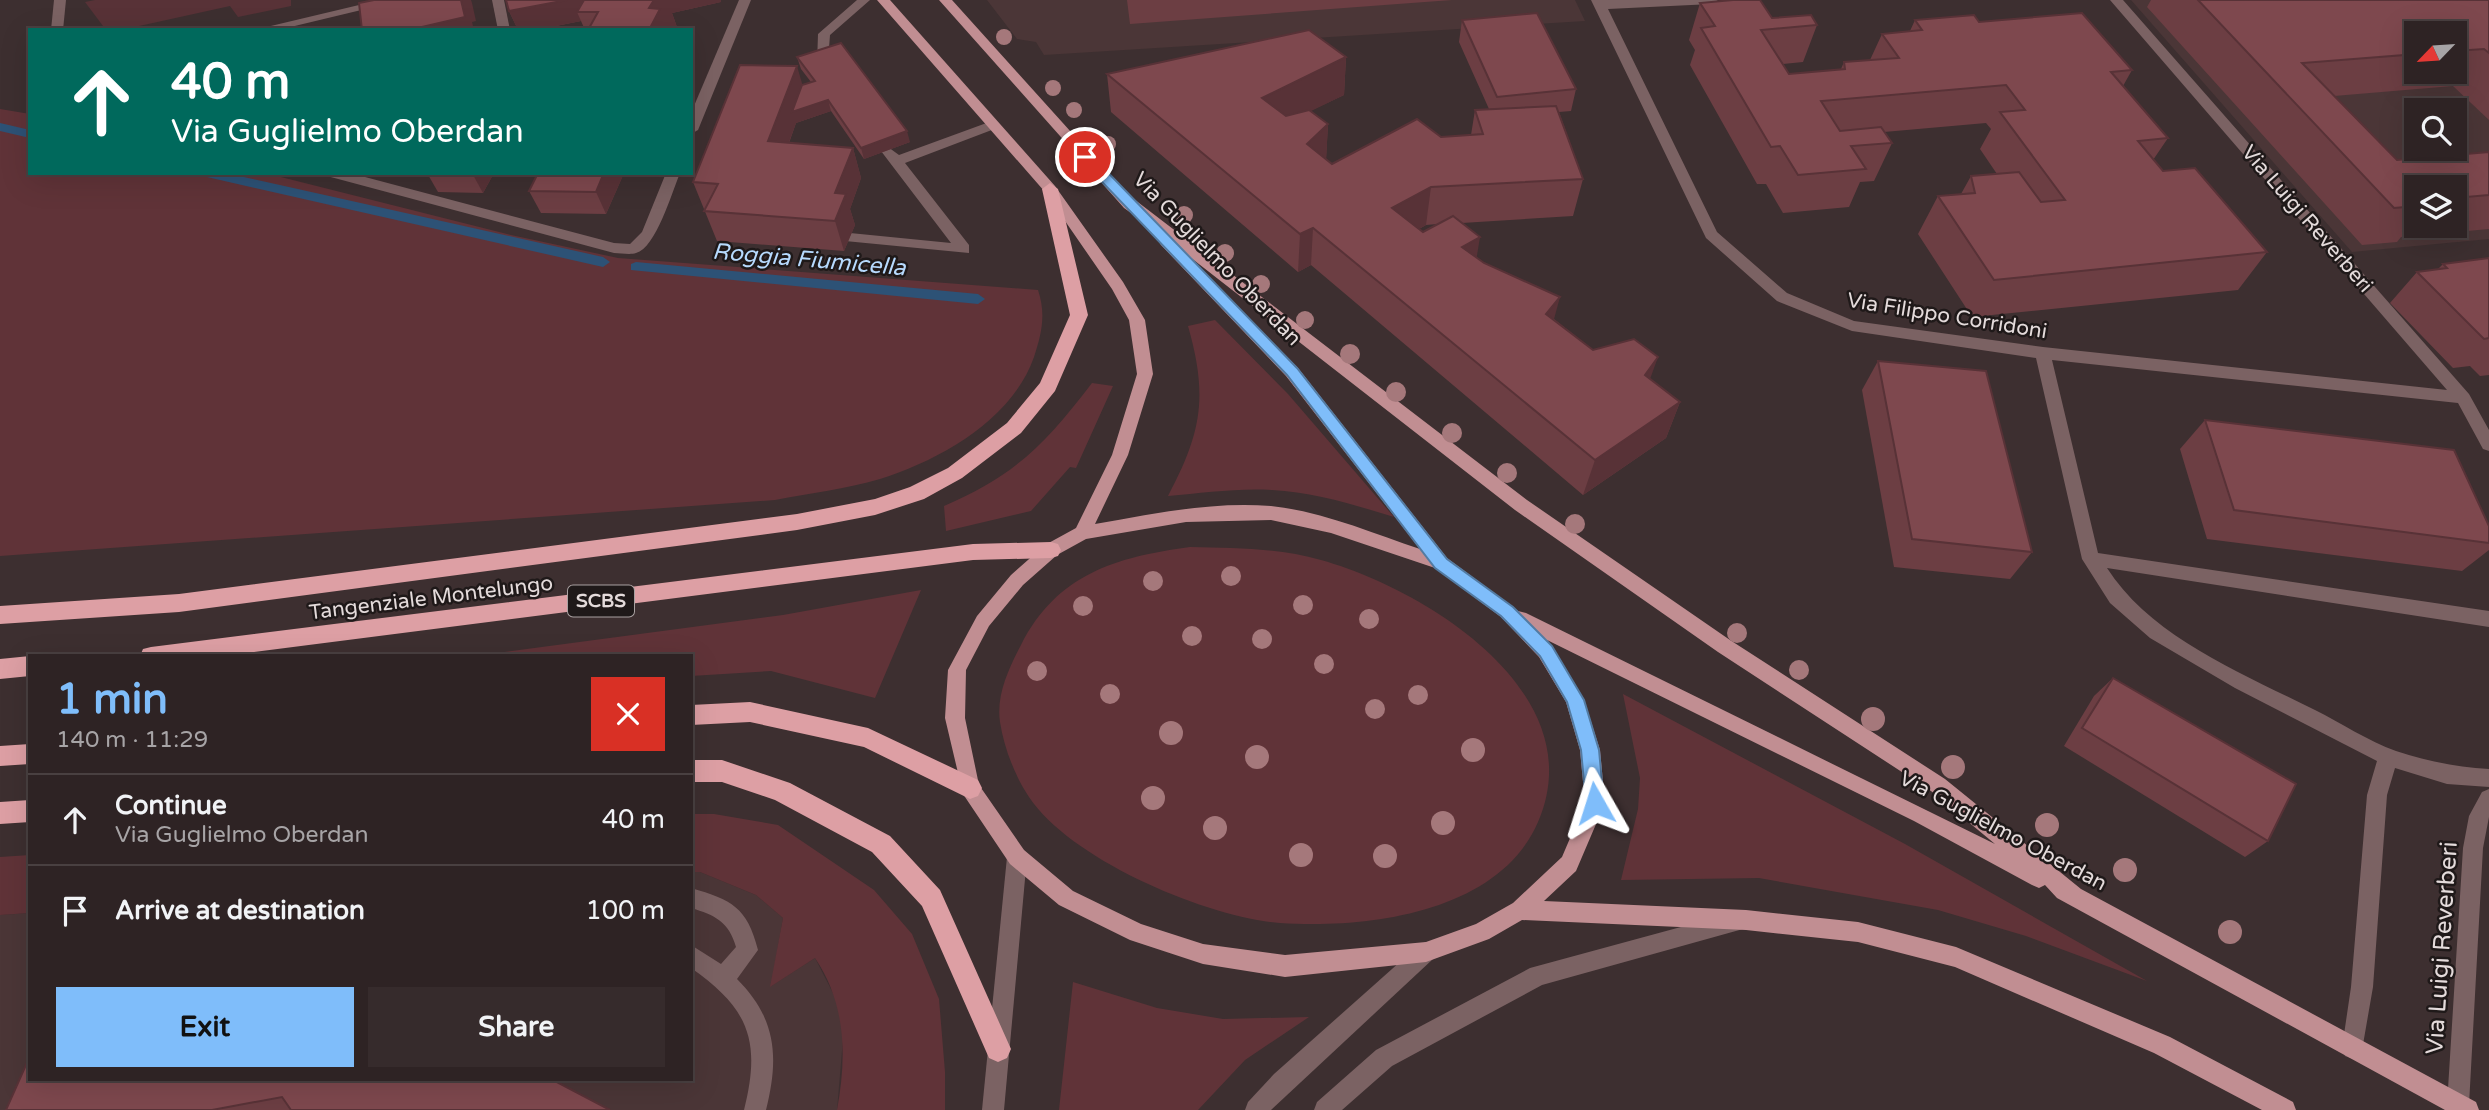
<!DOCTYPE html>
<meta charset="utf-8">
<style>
body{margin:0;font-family:"Varela Round",sans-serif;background:#362b2c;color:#f1f3f6;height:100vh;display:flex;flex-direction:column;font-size:26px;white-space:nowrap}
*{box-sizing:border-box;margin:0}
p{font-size:23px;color:#a7a4a6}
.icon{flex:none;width:38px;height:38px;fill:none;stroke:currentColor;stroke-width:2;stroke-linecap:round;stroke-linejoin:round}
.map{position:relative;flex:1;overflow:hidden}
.side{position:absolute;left:28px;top:654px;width:665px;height:427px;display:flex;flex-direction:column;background:#2e2324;border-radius:0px;box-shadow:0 7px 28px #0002,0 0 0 2px #494041}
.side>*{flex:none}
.guide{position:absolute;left:28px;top:28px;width:665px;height:147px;border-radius:0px;box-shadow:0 7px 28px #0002,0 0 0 2px #494041;background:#00695c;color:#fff;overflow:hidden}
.needle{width:46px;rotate:245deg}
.buttons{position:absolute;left:2404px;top:21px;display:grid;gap:14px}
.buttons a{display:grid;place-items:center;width:63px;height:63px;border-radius:0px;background:#2e2324;box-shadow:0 7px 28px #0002,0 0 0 2px #494041;font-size:35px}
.pin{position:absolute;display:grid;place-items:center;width:60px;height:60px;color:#fff;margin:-30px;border:4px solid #fff;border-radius:50%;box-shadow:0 2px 7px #0007}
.me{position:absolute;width:77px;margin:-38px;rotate:354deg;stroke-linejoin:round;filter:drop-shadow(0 0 5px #0008)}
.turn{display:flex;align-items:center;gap:24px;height:147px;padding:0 28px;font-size:32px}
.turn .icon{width:91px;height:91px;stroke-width:2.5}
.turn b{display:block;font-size:49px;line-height:60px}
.round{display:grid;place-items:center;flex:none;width:74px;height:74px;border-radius:0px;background:#362b2c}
.overview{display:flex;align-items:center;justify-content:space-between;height:119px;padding:0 28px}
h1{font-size:42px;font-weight:700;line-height:52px;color:#7fbdfa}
.primary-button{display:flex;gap:14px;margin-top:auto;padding:14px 28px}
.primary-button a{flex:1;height:80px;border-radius:0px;background:#7fbdfa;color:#111;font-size:28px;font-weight:700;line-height:80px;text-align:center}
.primary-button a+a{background:#362b2c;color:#f1f3f6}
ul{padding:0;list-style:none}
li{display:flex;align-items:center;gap:21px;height:91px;padding:0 28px;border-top:2px solid #494041}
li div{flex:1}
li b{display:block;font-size:26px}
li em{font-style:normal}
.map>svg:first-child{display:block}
.built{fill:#4b3637;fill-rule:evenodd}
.green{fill:#603338}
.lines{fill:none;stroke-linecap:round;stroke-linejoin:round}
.stream{fill:#2d5276;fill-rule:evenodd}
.minor{fill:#7b6263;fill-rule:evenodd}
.major{fill:#c18e92;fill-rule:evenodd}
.highway{fill:#dd9fa4;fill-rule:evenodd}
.tree{fill:#a5787b}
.wall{fill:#6c3e43;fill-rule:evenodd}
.shaded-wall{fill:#583237}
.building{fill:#7e484e;stroke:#583237;stroke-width:2}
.route{fill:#7fbdfa;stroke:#537ba2;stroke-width:2}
.labels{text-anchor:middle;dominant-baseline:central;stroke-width:5;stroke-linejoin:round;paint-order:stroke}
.shield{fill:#1f1919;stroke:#a9a1a1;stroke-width:2}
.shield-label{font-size:19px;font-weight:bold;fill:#e4dbdb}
.street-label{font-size:21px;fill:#e4dbdb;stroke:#1f1919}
.water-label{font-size:23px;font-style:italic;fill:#b7dafe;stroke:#1f1919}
.near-street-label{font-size:24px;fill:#e4dbdb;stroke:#1f1919}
</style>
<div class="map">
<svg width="2489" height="1110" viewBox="0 0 2489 1110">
<rect width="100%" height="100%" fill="#3d2f30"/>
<g class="built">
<path d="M987,0H1575L1585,21L1044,55L1036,42L1017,39Z"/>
<path d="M2131,0H2459L2489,26V239L2352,252ZM2417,33H2455V72H2417ZM2417,110H2455V149H2417ZM2417,187H2455V226H2417Z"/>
<path d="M691,872H700L756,895L783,918L771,986L815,958L835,997L841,1017L843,1039L837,1110H0V915L30,913V1080H691Z"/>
</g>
<g class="green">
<path d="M0,109L30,114V173H265L511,235L618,258L1038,290C1046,314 1042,333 1034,357C1012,420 940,460 880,479C846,489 810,493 775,500L0,556Z"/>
<path d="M1215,320L1288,394L1394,517C1355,505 1313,492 1272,490C1237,488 1203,493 1168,496C1202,432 1208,396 1188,326Z"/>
<path d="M1092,383L1113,386L1076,468L1070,467L1031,511L946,531L944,506C1015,476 1046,443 1092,383Z"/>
<path d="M1190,547C1235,548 1278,548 1321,560C1425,589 1594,693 1538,822C1499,913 1367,929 1280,923C1206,917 1071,860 1029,797C1015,776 1004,748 1000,722C996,695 1009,668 1021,645C1057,574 1116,557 1190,547Z"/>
<path d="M921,590L875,698L771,671L691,676V656H474L783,615Z"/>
<path d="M1623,694L1905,844L2147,981L2026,936L1938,910L1759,878L1621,880L1638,809L1640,778Z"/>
<path d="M691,814H714L778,825L874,890L912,934L939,999L945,1072V1110H837C847,1056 846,1004 815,958L770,987L783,918L756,895L700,872H691Z"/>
<path d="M30,855V913L0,915V857Z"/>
<path d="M1073,982L1157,1008L1223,1019L1309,1017L1245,1060L1198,1110H1059Z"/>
</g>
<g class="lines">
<g class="stream">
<path d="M0,123L30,130V138L0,131Z"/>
<path d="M201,173H226L603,257L610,262L603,267L207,177Z"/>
<path d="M636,262L978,294L985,299L978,304L631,270V264Z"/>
</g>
<g class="minor">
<path d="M54,0H66L63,30H51Z"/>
<path d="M380,0H403L278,30H254Z"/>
<path d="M492,0H504L510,30H498Z"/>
<path d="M739,0H751L698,130L691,134V113Z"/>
<path d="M857,0H870L830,35L828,61L827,64H817L818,34Z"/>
<path d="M1591,0H1718L1712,4L1608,9L1717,232L1787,293L1854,321L2043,347L2447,390L2110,0H2123L2469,394L2489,430V451L2483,449L2458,403L2052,360L2098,553L2489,611V627L2107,568C2151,637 2243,674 2315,710C2341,723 2368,741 2396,751C2427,761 2456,767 2489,769V787L2447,784L2395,768L2387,795L2373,987L2361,1056L2353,1059L2345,1056L2342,1048L2351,987L2367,795L2377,761L2235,688L2150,638L2110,603L2082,559L2036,358L1852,331L1777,301L1706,238Z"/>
<path d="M992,121L999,125L997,128L905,163L969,245V253L845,241V235L850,233L951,243L881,151L888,147L899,155Z"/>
<path d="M325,173H350L614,243L630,244L642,232L666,173H680C672,192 656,248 636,253C630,255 621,253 614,253L327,176Z"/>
<path d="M2489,789V817L2483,848L2469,1105L2467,1110H2449L2447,1105L2463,848L2469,816L2482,792Z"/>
<path d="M1017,847L1024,850L1027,857L1004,1110H982L1007,857L1010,850Z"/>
<path d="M691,888C732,900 747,907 758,950L737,979C777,1019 779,1058 766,1110H744C761,1042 750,1009 691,968V945L721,964L736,947C729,922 715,915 691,908Z"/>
<path d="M1736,912L1743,915L1746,922L1743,929L1542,985L1392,1066L1342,1110H1314L1317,1102L1376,1050L1530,968Z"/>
<path d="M1426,942L1433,945L1437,952L1433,959L1271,1110H1245L1248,1102L1274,1074L1419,945Z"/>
</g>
<path class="major" d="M877,0H890L1055,186L1123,282L1145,320L1153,374L1128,455L1095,524C1153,514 1212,501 1271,506C1321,511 1372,533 1420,549L1286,376L1161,245L1159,242L1165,237L1124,208L939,0H952L1126,193L1527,500L1730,640L1945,779L2081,889L2476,1102L2479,1110H2445L2057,898L2045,885L2039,888L2032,885L1914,821L1547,640L1584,700L1600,750L1605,803L1576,871L1544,901L1746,910L1858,922L1956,947L2170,1037L2293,1102L2296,1110H2262L2154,1053L1955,967L1858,942L1746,930L1522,920L1489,939L1426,962L1285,977L1203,964L1130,940L1059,905L1010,864L963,794L945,718L948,670L977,616L1011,575L1045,545L1076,528L1112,455L1137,374L1129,320L1112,289L1045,192ZM1186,254L1515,510L1718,652L1931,791L1995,844L1526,613L1518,611L1447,558L1298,368ZM1271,520L1331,533L1435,568L1501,617L1539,657L1566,702L1580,750L1585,803L1562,857L1513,903L1476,924L1426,942L1285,955L1203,944L1141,924L1073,891L1024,850L979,785L965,718L966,670L989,626L1023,585L1057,555L1086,539L1186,522Z"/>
<g class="highway">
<path d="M1050,183L1058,189L1088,315L1055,391L1021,433L962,478L924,499L875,515L797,530L179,612L0,624V606L179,594L797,514L875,499L910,487L948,468L1007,423L1040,383L1070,315L1042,189Z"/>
<path d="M1051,542L1058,544L1061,550L1058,556L1051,558L973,560L223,656H140L143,649L151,647L973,544Z"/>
<path d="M30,656V676L0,679V659Z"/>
<path d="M750,702L868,728L978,780L982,788L978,796L970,799L864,747L750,722L691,725V705Z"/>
<path d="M30,744V764L0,766V746Z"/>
<path d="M691,760H722L790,783L890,836L940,890L1011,1049L1007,1058L998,1062L989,1058L922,906L872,852L775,800L722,782H691Z"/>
<path d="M30,800V822L0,824V802Z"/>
</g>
</g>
<g class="tree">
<circle cx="1004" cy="37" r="8"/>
<circle cx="1053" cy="88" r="8"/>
<circle cx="1074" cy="110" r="8"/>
<circle cx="1108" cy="144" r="8"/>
<circle cx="1184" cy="215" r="9"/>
<circle cx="1225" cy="253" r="9"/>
<circle cx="1261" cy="284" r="9"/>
<circle cx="1305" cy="320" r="9"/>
<circle cx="1350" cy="354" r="10"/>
<circle cx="1396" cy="392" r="10"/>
<circle cx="1452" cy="433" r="10"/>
<circle cx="1507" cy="473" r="10"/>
<circle cx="1575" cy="524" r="10"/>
<circle cx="1231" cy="576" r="10"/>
<circle cx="1153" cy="581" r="10"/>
<circle cx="1303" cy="605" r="10"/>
<circle cx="1083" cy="606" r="10"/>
<circle cx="1369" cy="619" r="10"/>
<circle cx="1737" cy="633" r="10"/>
<circle cx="1192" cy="636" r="10"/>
<circle cx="1262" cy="639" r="10"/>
<circle cx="1324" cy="664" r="10"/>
<circle cx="1799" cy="670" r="10"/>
<circle cx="1037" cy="671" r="10"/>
<circle cx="1110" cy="694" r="10"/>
<circle cx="1418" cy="695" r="10"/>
<circle cx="1375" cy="709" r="10"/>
<circle cx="1873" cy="719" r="12"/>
<circle cx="1171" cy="733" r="12"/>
<circle cx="1473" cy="750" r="12"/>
<circle cx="1257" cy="757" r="12"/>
<circle cx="1953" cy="767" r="12"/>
<circle cx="1153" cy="798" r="12"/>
<circle cx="1443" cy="823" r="12"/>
<circle cx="2047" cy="825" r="12"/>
<circle cx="1215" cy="828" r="12"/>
<circle cx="1301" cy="855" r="12"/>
<circle cx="1385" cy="856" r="12"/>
<circle cx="2125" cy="870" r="12"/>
<circle cx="2230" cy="932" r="12"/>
</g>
<g class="wall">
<path d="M1127,0H1452L1130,24Z"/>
<path d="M2151,0H2489V120L2453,86L2334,96L2397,160L2489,152V229L2401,237L2397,242L2362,245L2147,7ZM2417,33H2455V72H2417ZM2417,187H2455V226H2417Z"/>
<path d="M721,2L672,13L678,30H585L581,21L536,30H518L509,11Z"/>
<path d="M1700,3L1772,18L1817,25L1803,62L1783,64L1789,74L1841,69L1844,62L1870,60L1882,34L1910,31L1915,20L1979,22L2132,70L2123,86L2168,138L2153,160L2163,171L2267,252L2238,290L1972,317L1918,234L1938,196L1961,194L1971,176L1997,174L1980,149L1991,129L1986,123L1884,132L1892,143L1874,181L1860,182L1849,207L1783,213L1766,184H1757L1690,65L1695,50L1689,40Z"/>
<path d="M1462,20L1576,89L1571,111L1559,112L1583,179L1573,216L1462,223L1477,258L1593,350L1650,379L1680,402L1666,438L1583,495L1311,265L1298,272L1111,112L1107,74L1346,57L1344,95L1310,111L1328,124L1326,159L1332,164L1441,137L1471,135L1475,110L1489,109L1459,42ZM1438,224L1423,232L1419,229L1426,225Z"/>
<path d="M797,57L910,142L864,159L831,111L796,123L789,143L853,148L861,178L850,209L855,225L844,251L717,241L693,182L802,85L811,82L801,69Z"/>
<path d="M427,173H494L483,193L438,192Z"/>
<path d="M538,173H624L606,214L541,213L529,191Z"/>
<path d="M2489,258V375L2480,376L2470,366L2453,368L2390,303L2417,272L2438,269L2443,264Z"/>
<path d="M1878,361L2032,552L2010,579L1894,567L1862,390Z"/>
<path d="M2205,420L2489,526V550L2462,571L2207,539L2180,449Z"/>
<path d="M2113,678L2268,841L2245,857L2064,746L2094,696Z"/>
<path d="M29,1058L610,1110H6Z"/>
</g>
<g class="shaded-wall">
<path d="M95,0H291V6L238,17L230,6L121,30H106L85,2Z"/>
<path d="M462,0H471L472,3L476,21L472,22L474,30H409Z"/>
<path d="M567,0H585L577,12L581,21L536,30H518L509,11Z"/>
<path d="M654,0H721V2L672,13L678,30H649V8Z"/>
<path d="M1346,57L1344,95L1262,135V98Z"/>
<path d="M797,66L806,97L828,100L831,111L796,123L778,172L768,141Z"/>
<path d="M1328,124L1326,162L1307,144Z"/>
<path d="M907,131L910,142L864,159L861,148Z"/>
<path d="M853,148L861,178L850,209L855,225L844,251L835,221V193Z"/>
<path d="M472,173H494L483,193Z"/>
<path d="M604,173H624L606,214L596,192Z"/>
<path d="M1431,187L1426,225L1388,246L1392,208Z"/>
<path d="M1313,228L1311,265L1298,272L1300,234Z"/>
<path d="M1480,237L1474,274L1462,247Z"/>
<path d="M1560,297L1550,334L1546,314Z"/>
<path d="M1658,357L1645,393V375Z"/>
<path d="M1680,402L1666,438L1583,495L1595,460Z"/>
</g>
<g class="building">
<path d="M374,0H462H461L465,17L409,30H362L359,3Z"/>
<path d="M506,0H567L509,11Z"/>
<path d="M584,0H654L649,8L660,9L649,30H588L598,12H577Z"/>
<path d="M1733,0H1760L1772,18L1811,15L1817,25L1761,30L1789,74L1845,69L1844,62L1899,58L1882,34L1922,30L1915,20L1974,15L1979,22L2082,13L2132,70L2111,72L2168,138L2138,141L2163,171L2195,168L2267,252L1994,280L1938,196L1975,193L1971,176L2019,172L2041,202L2065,200L2000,112L2025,110L2006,85L1821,101L1840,131L1881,127L1892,143L1851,146L1866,169L1798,175L1780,146L1771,147L1701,28L1715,26L1700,3Z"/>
<path d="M2198,0H2489V53L2484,49L2455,51V33H2417V54L2302,63L2397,160L2489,152V195L2455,198V187H2417V206L2394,208Z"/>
<path d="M1537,13L1576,89L1497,97L1462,20Z"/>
<path d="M1309,30L1346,57L1262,98L1286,116L1309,110L1328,124L1307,144L1332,164L1417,119L1441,137L1483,134L1475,110L1556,106L1583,179L1431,187L1392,208L1423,232L1453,216L1480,237L1462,247L1484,263L1560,297L1546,314L1593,350L1634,339L1658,357L1645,375L1680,402L1595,460L1313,228L1300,234L1107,74Z"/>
<path d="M841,43L907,131L861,148L828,100L792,112L802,85L815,81L797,57Z"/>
<path d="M740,65L797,66L768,141L853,148L835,193L846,194L835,221L704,211L718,184L693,182Z"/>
<path d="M538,173H604L596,192L529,191Z"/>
<path d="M2489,258V338L2484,339L2417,272L2447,268L2443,264Z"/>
<path d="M1878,361L1986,371L2032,552L1912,539Z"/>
<path d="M2205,420L2454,450L2489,526V543L2234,510Z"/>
<path d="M2113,678L2296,784L2268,841L2082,728Z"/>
<path d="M29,1058H30V1080H553L610,1110H291L282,1097L212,1110H6Z"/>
</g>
<path class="route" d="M1081,154H1090L1297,368L1447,559L1513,607L1552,646L1584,700L1599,750L1604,803L1601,809H1589L1586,803L1581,750L1567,702L1540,656L1501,616L1435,568L1287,375L1081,160Z"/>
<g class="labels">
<rect class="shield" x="568" y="585.5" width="66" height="31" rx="5"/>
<g class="shield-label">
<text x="601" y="601">SCBS</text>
</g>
<g class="street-label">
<text transform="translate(2307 219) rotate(49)">Via Luigi Reverberi</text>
<text transform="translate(1217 259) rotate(46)">Via Guglielmo Oberdan</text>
<text transform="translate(1947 316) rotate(9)">Via Filippo Corridoni</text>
<text transform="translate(431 598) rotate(-7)">Tangenziale Montelungo</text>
<text transform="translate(2003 831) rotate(28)">Via Guglielmo Oberdan</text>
</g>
<g class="water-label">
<text transform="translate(809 260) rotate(5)">Roggia Fiumicella</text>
</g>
<g class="near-street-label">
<text transform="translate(2442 948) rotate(-86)">Via Luigi Reverberi</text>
</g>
</g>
</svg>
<div class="buttons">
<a><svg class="needle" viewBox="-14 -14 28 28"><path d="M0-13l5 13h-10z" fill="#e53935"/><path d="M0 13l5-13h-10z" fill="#a7a4a6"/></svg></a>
<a><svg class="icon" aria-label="search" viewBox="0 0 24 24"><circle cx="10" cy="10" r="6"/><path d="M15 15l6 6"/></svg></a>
<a><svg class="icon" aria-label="layers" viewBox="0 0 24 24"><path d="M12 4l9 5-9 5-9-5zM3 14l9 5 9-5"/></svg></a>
</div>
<div class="pin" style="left:1085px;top:157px;background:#d93025"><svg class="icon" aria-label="arrive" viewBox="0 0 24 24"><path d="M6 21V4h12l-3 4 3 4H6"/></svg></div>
<svg class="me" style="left:1595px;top:803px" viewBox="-20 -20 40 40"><path d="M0-17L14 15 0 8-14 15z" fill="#7fbdfa" stroke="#fff" stroke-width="4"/></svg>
<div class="guide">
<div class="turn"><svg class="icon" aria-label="ahead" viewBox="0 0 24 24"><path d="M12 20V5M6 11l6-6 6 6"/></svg><div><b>40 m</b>Via Guglielmo Oberdan</div></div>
</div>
<section class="side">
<div class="overview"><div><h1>1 min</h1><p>140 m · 11:29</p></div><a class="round" style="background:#d93025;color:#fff"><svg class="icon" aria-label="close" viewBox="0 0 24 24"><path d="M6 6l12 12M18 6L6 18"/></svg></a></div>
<ul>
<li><svg class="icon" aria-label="ahead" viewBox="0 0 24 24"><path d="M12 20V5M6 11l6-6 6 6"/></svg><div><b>Continue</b><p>Via Guglielmo Oberdan</p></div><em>40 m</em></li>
<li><svg class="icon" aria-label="arrive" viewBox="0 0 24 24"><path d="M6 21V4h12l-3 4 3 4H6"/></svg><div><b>Arrive at destination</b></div><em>100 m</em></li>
</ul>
<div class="primary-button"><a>Exit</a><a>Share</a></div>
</section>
</div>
